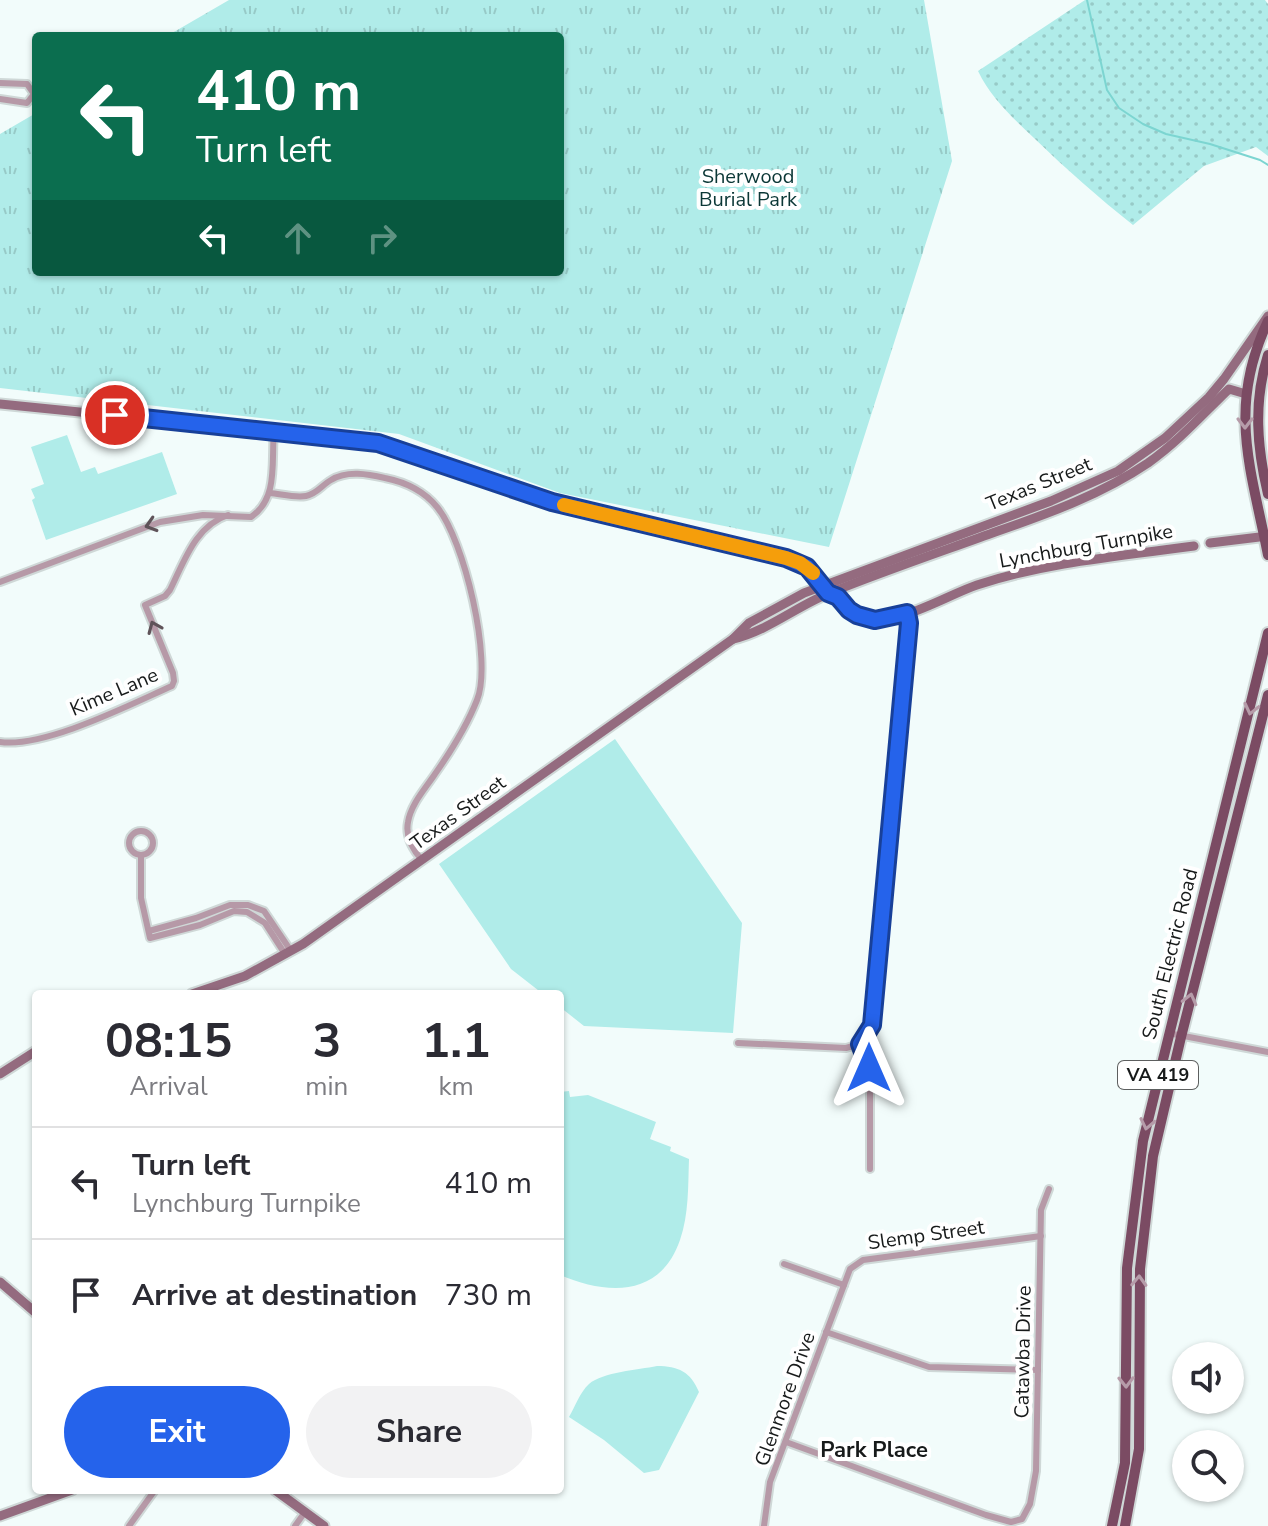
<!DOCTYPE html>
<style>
body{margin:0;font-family:"Nunito Sans",sans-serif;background:#f2f2f3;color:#2b2b33;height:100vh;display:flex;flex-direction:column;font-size:30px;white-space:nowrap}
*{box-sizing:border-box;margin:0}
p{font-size:26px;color:#7c7c81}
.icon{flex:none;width:44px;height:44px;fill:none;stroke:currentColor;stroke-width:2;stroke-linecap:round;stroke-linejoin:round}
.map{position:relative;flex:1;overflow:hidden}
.details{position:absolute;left:32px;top:990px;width:532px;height:504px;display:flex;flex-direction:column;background:#fff;border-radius:8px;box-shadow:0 2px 6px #0004}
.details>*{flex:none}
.banner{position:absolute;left:32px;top:32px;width:532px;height:244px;border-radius:8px;box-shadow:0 2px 6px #0004;background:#0b6e4f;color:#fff;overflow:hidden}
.tools{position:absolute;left:1172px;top:1342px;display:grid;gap:16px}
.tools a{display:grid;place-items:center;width:72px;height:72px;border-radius:50%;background:#fff;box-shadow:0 2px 6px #0004;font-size:40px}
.pin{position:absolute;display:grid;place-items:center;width:68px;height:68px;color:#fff;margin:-34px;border:4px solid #fff;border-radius:50%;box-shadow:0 2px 8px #0007}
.me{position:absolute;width:88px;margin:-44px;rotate:0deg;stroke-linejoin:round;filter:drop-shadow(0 0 6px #0008)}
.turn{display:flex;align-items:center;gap:28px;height:168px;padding:0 32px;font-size:36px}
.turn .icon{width:104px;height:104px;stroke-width:2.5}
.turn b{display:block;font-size:56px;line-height:68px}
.lanes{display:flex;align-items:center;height:76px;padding:0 32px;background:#0003;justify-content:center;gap:40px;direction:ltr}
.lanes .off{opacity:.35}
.eta{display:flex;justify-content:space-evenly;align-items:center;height:136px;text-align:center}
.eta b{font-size:48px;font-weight:700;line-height:56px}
.action{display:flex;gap:16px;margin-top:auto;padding:16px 32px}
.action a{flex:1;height:92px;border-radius:48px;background:#2563eb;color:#fff;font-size:32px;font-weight:700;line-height:92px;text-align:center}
.action a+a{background:#f2f2f3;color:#2b2b33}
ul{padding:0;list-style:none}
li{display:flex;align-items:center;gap:24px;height:112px;padding:0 32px;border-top:2px solid #e1e1e2}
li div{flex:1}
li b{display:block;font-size:30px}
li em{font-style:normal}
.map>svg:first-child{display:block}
.grass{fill:url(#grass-dots)}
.park{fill:url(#park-tufts)}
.pitch{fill:#b0ece9}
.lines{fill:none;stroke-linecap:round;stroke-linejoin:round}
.stream{stroke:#7cd5d1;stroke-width:2}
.street-casing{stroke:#cfd8d7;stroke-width:10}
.secondary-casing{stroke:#cfd8d7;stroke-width:13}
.primary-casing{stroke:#cfd8d7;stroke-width:14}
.street{stroke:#b699a7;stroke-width:6}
.secondary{stroke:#946b7f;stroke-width:9}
.primary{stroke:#7b4b63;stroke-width:10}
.oneway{stroke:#b69ca9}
.oneway2{stroke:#5f5359}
.route-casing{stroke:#184099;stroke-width:20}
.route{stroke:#2563eb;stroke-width:14}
.slow{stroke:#f59e0b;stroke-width:14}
.labels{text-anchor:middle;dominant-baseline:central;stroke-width:8;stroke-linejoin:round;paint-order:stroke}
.shield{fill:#fff;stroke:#5d5f5f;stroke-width:2}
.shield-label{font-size:18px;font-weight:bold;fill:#171a1a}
.park-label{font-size:20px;fill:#0b3736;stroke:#fff}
.street-label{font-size:20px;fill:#171a1a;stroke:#fff}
.neighbourhood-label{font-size:22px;font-weight:bold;fill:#171a1a;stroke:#fff}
</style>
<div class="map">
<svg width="1268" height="1526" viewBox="0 0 1268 1526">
<defs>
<pattern id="grass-dots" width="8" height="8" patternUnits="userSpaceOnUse" patternTransform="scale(2)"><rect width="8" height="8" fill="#b0ece9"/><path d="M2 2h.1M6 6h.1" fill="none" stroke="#97cac7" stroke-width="1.8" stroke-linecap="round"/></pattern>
<pattern id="park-tufts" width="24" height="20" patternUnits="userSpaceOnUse" patternTransform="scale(2)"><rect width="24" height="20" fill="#b0ece9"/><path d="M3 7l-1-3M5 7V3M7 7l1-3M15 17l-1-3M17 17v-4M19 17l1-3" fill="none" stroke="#97cac7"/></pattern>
</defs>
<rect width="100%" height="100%" fill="#f2fcfb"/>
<path class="grass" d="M1085,0H1265L1268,4V156L1256,147L1204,166L1133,225C1099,198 1066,169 1034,138C1013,118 991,98 978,71Z"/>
<path class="park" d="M229,0H924L952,161L829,547L560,493L399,434L0,388V134L36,113V272H560V36H167Z"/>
<g class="pitch">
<path d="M67,435L81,472L95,467L98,474L162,452L177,494L46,540L32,500L35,498L31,489L44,484L31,447Z"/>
<path d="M615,739L742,923L733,1033L584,1026L560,1007V994H543L511,969L439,864Z"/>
<path d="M569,1091L570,1097L588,1095L656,1122L650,1139L671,1147L670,1151L689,1159C688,1186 689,1214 680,1240C660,1298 607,1295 560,1275V1092Z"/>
<path d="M657,1366C678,1366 691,1372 699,1392L659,1470L644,1473L604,1440L569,1417C575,1407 580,1392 589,1384C603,1372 638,1370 657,1366Z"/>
</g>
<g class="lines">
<path class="stream" d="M1087,0L1107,90L1119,108L1143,124L1166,134L1210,144L1260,160L1268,165"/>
<g class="street-casing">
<g id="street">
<path d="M0,83L27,84L34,94L27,103L0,99"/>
<path d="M270,493C281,494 295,498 306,496C317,494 322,485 331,480C347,470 368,474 385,478C405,482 424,491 437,507C464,539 493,661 477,700C468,723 449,754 435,774C425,789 411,804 408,822C405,837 412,849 422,860"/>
<path d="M0,582L160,522L203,515L251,517C279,498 271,461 274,431"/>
<path d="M0,742C45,748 129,705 172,686L174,681L173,673L145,605L165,596L170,590C184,562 195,526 228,515"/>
<circle cx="141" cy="843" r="12"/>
<path d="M141,855V898L150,938L200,925L234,911L247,912L265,923L285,954"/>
<path d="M149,931L196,918L230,905H248L264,911L291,951"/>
<path d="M1168,1033L1268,1052"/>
<path d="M738,1043L846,1048L860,1044L870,1032L909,623L907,613"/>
<path d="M860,1044L870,1078V1169"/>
<path d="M784,1264L844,1285"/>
<path d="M826,1332L929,1367L1038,1370"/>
<path d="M786,1442L986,1515L1011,1522L1022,1519L1030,1504L1036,1471L1041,1210L1049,1189"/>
<path d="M129,1526L155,1490"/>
<path d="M295,1526L305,1512"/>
<path d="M764,1526L770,1482L844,1285L850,1269L863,1260L1041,1236"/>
</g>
</g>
<g class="secondary-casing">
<g id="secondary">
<path d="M0,404L348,439L398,448L552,502L786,558C824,571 827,609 867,618C899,626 947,595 977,585C1047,562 1121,556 1194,546"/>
<path d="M1210,543L1268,536"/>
<path d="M733,639C768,631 798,605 832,592C887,570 943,551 998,531C1050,513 1102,494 1148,463C1179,441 1202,415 1229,389L1246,394"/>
<path d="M192,994L245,976L303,944L733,639L749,623L804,593L1051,501L1118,471L1165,438L1209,397L1224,379L1268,316"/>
<path d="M0,1074L36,1051"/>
<path d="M0,1282L36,1313"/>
<path d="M275,1490L324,1526"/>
<path d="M0,1516L72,1490"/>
</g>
</g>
<g class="primary-casing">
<g id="primary">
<path d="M1268,321C1227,408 1251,468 1268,555"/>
<path d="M1268,355C1253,402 1257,448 1268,494"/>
<path d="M1112,1526L1125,1463L1127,1268L1143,1141L1268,633"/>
<path d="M1125,1526L1139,1449L1140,1269L1153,1156L1181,1037L1268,695"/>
</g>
</g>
<use href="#street" class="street"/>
<use href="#secondary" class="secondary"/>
<use href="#primary" class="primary"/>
</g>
<defs><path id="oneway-chevron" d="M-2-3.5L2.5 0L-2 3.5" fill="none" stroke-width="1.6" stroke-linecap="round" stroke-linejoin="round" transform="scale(2)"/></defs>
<g class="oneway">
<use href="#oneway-chevron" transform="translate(1245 423) rotate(90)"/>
<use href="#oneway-chevron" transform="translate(1251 709) rotate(103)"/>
<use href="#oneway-chevron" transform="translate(1190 999) rotate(-76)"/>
<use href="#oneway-chevron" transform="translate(1147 1124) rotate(102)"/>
<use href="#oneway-chevron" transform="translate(1139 1281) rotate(-88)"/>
<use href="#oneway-chevron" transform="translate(1126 1382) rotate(89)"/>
</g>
<g class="oneway2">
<use href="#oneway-chevron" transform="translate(151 525) rotate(163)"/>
<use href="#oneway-chevron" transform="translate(154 627) rotate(-113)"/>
</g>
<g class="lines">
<g class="route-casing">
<path id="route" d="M115,415L378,443L552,502L786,558L807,567L828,593L838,597L849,610L857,615L875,620L907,613L909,623L872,1025L860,1044L869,1068"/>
</g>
<use href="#route" class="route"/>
<path class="slow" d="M564,505L786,558L800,563L813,573"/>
</g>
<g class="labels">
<rect class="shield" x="1118" y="1061" width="80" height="28" rx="6"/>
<g class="shield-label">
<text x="1158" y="1075">VA 419</text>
</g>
<g class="park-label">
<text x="748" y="176">Sherwood<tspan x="748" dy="23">Burial Park</tspan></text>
</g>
<g class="street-label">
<text transform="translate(1039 484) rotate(-22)">Texas Street</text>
<text transform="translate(1086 546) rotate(-10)">Lynchburg Turnpike</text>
<text transform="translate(114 692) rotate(-23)">Kime Lane</text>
<text transform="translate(458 813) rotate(-36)">Texas Street</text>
<text transform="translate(1170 954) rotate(-76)">South Electric Road</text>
<text transform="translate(926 1235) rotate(-8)">Slemp Street</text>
<text transform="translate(1023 1352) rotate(-89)">Catawba Drive</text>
<text transform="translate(785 1399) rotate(-70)">Glenmore Drive</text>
</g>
<g class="neighbourhood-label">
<text x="874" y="1450">Park Place</text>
</g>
</g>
</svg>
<div class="tools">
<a><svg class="icon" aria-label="sound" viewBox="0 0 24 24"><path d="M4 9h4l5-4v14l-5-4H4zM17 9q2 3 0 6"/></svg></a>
<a><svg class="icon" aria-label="search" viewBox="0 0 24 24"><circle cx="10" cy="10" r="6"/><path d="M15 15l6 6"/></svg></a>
</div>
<div class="pin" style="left:115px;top:415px;background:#d93025"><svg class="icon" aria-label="arrive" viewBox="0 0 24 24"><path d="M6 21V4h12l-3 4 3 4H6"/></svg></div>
<svg class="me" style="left:869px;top:1068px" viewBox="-20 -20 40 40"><path d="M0-17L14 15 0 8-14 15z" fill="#2563eb" stroke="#fff" stroke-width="4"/></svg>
<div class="banner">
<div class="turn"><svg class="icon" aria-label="left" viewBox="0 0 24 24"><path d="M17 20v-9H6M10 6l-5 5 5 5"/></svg><div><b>410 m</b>Turn left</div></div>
<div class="lanes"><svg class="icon" aria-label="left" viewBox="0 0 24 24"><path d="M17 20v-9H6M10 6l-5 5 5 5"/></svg><svg class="icon off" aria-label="ahead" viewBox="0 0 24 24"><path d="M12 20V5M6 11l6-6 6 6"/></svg><svg class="icon off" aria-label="right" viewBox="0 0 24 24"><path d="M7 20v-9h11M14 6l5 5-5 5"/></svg></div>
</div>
<section class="details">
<div class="eta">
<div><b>08:15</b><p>Arrival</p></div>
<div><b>3</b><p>min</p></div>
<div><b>1.1</b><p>km</p></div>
</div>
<ul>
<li><svg class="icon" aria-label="left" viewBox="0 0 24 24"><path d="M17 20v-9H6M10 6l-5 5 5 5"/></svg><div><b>Turn left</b><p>Lynchburg Turnpike</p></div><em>410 m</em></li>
<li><svg class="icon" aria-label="arrive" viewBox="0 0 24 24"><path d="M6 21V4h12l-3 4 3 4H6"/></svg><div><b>Arrive at destination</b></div><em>730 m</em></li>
</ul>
<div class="action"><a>Exit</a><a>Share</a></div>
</section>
</div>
